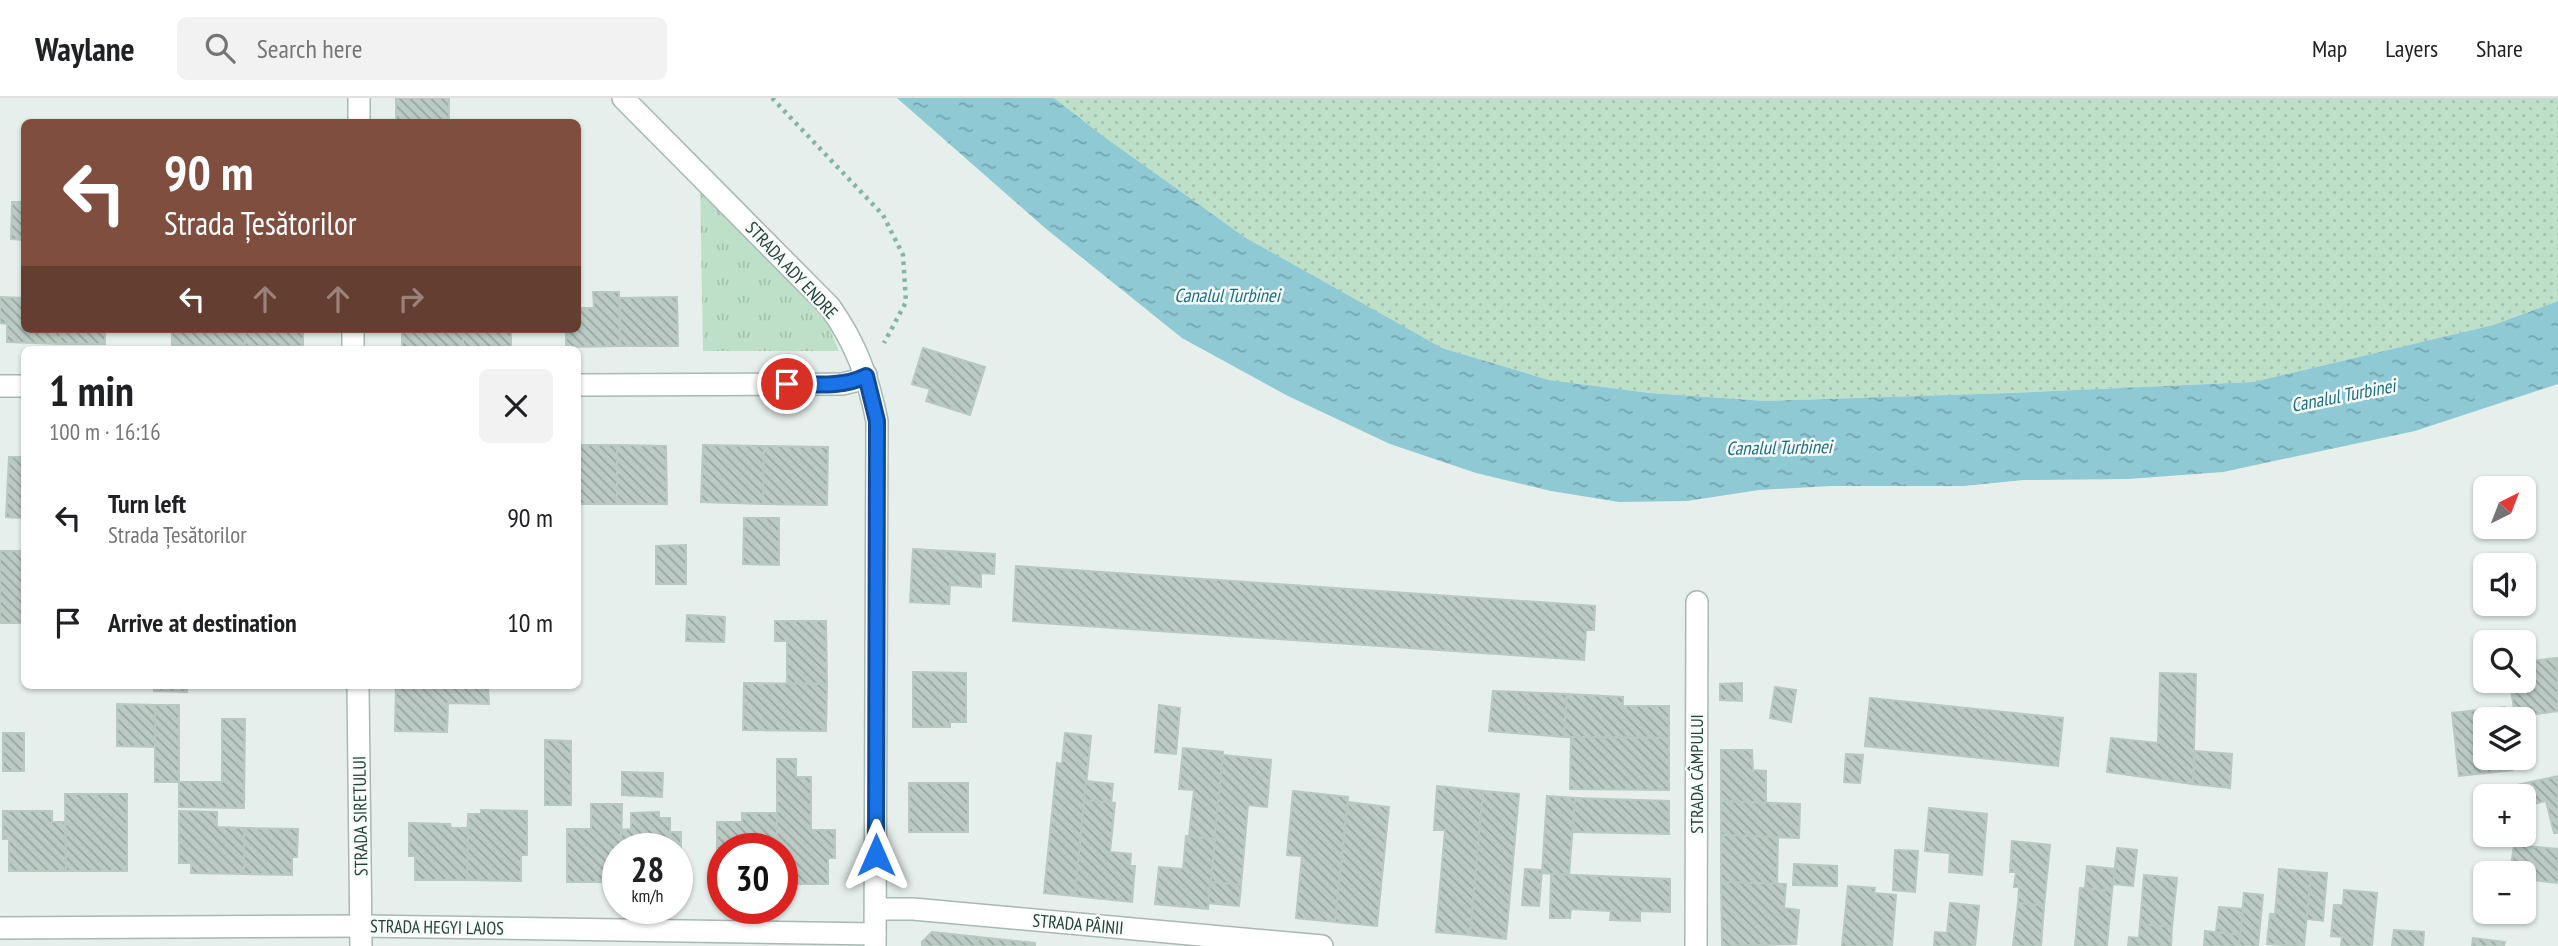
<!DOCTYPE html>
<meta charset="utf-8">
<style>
body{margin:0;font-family:"PT Sans Narrow",sans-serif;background:#f2f2f2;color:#202124;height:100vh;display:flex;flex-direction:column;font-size:26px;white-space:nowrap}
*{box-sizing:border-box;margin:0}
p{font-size:23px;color:#757577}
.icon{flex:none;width:38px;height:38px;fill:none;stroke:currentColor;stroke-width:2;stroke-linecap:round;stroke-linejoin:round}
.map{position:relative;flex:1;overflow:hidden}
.panel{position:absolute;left:21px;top:248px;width:560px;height:343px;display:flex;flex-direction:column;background:#fff;border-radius:10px;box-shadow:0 2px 5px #0004}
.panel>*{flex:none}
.banner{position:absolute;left:21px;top:21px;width:560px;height:214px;border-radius:10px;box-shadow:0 2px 5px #0004;background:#7f4e3f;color:#fff;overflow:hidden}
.needle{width:46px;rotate:42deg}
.buttons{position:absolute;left:2473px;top:378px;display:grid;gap:14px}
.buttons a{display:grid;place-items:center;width:63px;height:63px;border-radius:10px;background:#fff;box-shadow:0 2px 5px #0004;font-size:35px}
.speed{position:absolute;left:602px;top:735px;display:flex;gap:14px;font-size:35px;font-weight:700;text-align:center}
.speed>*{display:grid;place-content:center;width:91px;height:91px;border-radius:50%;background:#fff;box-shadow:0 2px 5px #0004;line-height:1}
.speed small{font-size:18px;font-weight:400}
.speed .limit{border:10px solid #d22;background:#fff;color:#111}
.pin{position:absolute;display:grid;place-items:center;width:60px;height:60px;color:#fff;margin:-30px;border:4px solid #fff;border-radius:50%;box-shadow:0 2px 7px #0007}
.me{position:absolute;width:77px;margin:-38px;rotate:0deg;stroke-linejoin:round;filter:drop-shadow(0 0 5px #0008)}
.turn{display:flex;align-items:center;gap:24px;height:147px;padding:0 28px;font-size:32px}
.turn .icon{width:91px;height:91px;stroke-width:2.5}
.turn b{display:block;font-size:49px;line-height:60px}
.lanes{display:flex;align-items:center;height:66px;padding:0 28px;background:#0003;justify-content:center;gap:35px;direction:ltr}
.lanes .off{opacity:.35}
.round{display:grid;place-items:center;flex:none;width:74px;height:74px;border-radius:10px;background:#f2f2f2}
.headline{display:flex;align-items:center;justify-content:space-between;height:119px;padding:0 28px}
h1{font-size:42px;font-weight:800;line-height:52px}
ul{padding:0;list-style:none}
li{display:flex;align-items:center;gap:21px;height:105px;padding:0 28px}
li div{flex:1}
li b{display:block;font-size:26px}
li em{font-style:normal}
header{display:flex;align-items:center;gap:42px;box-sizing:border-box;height:98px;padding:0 35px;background:#fff;border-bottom:2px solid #e0e0e0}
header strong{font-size:33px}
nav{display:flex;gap:38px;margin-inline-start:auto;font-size:24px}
.search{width:490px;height:63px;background:#f2f2f2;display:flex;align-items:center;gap:18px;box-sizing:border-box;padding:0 24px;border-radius:10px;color:#757577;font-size:26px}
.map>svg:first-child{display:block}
.grass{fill:url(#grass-tufts)}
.park{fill:url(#park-dots)}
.water{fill:url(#water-ripples)}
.building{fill:url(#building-back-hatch);stroke:#b8c9c2;stroke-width:2}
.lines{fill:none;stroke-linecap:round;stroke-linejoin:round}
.street-casing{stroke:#a8b8b2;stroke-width:24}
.path{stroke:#86b3a5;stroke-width:4.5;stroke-dasharray:3.5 5;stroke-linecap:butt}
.street{stroke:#fff;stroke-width:21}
.route-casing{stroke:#114b97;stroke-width:18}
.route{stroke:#1a73e8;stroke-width:12}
.labels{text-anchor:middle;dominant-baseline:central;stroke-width:5;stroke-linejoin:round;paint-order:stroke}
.street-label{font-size:18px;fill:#24423a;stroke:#f7fbf9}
.water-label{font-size:19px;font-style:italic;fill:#1c6f80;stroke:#f7fbf9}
</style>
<header>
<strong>Waylane</strong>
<div class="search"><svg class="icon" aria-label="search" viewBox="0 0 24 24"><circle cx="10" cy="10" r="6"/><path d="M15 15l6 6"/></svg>Search here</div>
<nav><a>Map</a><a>Layers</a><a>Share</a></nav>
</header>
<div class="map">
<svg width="2558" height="848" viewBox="0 0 2558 848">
<defs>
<pattern id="grass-tufts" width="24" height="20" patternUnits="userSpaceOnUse" patternTransform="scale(1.75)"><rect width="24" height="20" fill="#bfe0c8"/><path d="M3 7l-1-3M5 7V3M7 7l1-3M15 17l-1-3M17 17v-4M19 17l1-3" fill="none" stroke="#a4c1ad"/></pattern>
<pattern id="park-dots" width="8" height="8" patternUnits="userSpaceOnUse" patternTransform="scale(1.75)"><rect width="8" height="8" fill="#bfe0c8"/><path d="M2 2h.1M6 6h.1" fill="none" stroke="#a4c1ad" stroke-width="1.8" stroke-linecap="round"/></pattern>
<pattern id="water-ripples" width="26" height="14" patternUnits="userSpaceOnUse" patternTransform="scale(1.75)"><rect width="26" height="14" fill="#8ec9d4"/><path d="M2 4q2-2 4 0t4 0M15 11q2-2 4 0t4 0" fill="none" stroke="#74a5ad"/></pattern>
<pattern id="building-back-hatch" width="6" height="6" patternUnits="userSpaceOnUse" patternTransform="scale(1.75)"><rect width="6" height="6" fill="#bbcac4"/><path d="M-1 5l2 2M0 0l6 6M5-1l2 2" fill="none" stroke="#98a6a0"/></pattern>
</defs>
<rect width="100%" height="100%" fill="#e6efeb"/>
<path class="grass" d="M700,82L825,219L839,253H703Z"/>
<path class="park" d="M1054,0H2558V203L2493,227L2253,284L2011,295L1766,303L1650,295L1549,282L1442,250L1348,200L1246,140L1103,38Z"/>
<path class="water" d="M897,0H1054L1103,38L1246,140L1442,250L1549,282L1650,295L1766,303L2011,295L2253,284L2493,227L2558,203V286L2415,333L2223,374L2128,381L2023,382L1964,388H1831L1759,392L1687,403L1619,404L1551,393L1476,375L1390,346L1288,298L1182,240L1045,130Z"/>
<g class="building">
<rect x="396" y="0" width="53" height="24"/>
<path d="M12,104H24V142L11,141Z"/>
<path d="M593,194H619L620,248L566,249V231H578V210H594Z"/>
<path d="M0,199L24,200V231H61L60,246L7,244V226L0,225Z"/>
<path d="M677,199L678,248H620V200Z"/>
<path d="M61,231H105V246H60Z"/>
<path d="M172,231H245V248L172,247Z"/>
<rect x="245" y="231" width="58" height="17"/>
<path d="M402,231H463V250L402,249Z"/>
<rect x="463" y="231" width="48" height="19"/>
<path d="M923,250L985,269L970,317L926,303L930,291L912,286Z"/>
<rect x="578" y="347" width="39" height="59"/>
<path d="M617,347L666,348L667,406H617Z"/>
<path d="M703,347L764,348L763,406L701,404Z"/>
<path d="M764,348L828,349L827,407L763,406Z"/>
<path d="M9,359H24V420L6,419Z"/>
<path d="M744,420H779V467L743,466Z"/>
<path d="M686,447V486H656V448Z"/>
<path d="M913,451L995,456L994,476L981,475V489L950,487L949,506L910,504Z"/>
<rect x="0" y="453" width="24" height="72"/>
<path d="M1016,468L1595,508L1594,532H1586L1584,562L1013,523Z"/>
<path d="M687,517L725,519L724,544L686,543Z"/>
<path d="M775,523H826L827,586L787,585V543H775Z"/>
<path d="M2557,560L2558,613L2515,619L2510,583H2524V564Z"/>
<path d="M913,574L966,575V624H950V629H913Z"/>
<path d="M2160,575L2196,576L2193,686L2107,674L2111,640L2158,645Z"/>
<path d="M744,585L827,586L826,633L743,632Z"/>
<path d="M1742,585V603L1720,602V586Z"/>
<path d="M154,588H187V594L154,593Z"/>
<path d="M396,588H488L489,606L448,605L447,634L395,633Z"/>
<path d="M1775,589L1796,592L1791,624L1770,620Z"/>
<path d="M1493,593L1567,596L1564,639L1489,633Z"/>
<path d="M1567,596L1623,599V608H1669V640L1564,639Z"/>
<path d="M1870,600L2063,620L2058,668L1865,648Z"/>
<path d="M117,606L155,607V649L117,648Z"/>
<rect x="155" y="607" width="24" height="77"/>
<path d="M1159,607L1180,610L1176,656L1155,654Z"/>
<path d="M2505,609L2507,621H2485V660H2511L2513,672L2459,678L2452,615Z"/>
<path d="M222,621H245L244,710L179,709V684H222Z"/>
<rect x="3" y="635" width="21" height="38"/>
<path d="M1065,635L1091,638L1075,798L1044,795L1057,665L1062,666Z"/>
<path d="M1571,639L1669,640V692L1570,691Z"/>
<path d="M545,642L571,643V707H545Z"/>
<path d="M1183,650L1223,654L1215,741L1189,738L1194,692L1179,691Z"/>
<path d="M1721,652H1752L1753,672L1766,673V705L1721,703Z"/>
<path d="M2195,653L2232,656L2230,690L2193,686Z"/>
<path d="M1846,656L1863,657L1860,685L1844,684Z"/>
<path d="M1223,657L1271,662L1267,709L1248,707L1241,787L1210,784Z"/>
<path d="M777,661H796V679H811V732H835V760H828V786H782V751H777Z"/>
<path d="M622,674L663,675L662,699L622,697Z"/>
<path d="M2558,678V735H2554L2546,703L2524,708V698H2520L2517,687Z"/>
<path d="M1086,683L1113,686L1111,705L1084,702Z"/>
<rect x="909" y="685" width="59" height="49"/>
<path d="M1437,688L1483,693L1470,837L1436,834L1445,732H1434Z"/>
<path d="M1293,693L1348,699L1335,824L1296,820L1302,758L1287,757Z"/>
<path d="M1483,693L1519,696L1506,841L1470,837Z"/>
<path d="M65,696H127V773H66Z"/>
<path d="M1547,698L1575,700L1569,777L1542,775Z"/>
<path d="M1575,700L1669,703V736L1573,734Z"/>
<path d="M1084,702L1115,705L1110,754L1131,756L1130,768H1135L1132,804L1075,798Z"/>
<path d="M1721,703L1800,706L1799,740L1721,737Z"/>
<path d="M1348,704L1389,709L1377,828L1335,824Z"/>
<path d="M591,706H622L621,751H618V784H567V731H591Z"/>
<path d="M1929,710L1987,716L1982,777L1949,774L1950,755L1925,753Z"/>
<path d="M481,712L527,713V757H521V783L467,782L468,716H481Z"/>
<path d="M3,713H52V724H65L66,773H9V741H3Z"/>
<path d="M179,713L217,714V729L244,730V776L191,775V765H179Z"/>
<path d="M659,714V720H670V734H681V763H677V751H621V732L631,731V715Z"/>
<path d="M742,715H777V751H723V786H717V724H742Z"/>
<path d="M409,725L450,726L451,730H468L467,782H415V758H409Z"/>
<path d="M244,730L298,731L297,759H292V777L244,776Z"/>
<path d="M1721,737L1778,739L1777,786L1721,784Z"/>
<path d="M1186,738L1215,741L1208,811L1155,806L1159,769L1183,771Z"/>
<path d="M2012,743L2050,747L2044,808L2018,805L2019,789H2014L2016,774H2010Z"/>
<path d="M2514,747L2558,751V785L2524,781V775H2510Z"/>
<path d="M2117,750L2137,752L2133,788L2113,786Z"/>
<path d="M1895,752L1918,753L1915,794L1893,792Z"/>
<path d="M1794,766L1837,768V788L1793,787Z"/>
<path d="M2087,768L2115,771L2112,793L2085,790Z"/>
<path d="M1525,771L1542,772L1539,808L1522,807Z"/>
<path d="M2279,771L2311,774L2304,848L2267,846L2270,816H2275Z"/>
<path d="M2311,774L2327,775L2323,823L2307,821Z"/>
<path d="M1551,776L1670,781V814L1640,813V823L1610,822L1611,813L1571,811L1570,820H1550Z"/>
<path d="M2144,777L2177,780L2172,829L2140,826Z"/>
<path d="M1210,784L1241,787L1239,808L1208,805Z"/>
<path d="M1721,784L1786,786L1784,810L1799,812L1796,846L1722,848Z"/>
<path d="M1848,788L1875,790L1874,795L1896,797L1892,848H1842Z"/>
<path d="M2080,790L2112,793L2107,848H2075Z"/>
<path d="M2344,792L2377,795L2372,848H2341L2342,839L2331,838L2334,807H2343Z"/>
<path d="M2244,795L2263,797L2258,848H2239Z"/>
<path d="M1950,805L1979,808L1975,848H1934L1935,834L1947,835Z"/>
<path d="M2018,805L2044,808L2041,848H2013Z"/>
<path d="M2219,809L2243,811L2240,837L2216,834Z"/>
<path d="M2140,826L2172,829L2171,848H2128L2129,839L2139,840Z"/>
<path d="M2394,832L2424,834L2423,848H2392Z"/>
<path d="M2205,833L2240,837L2239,848H2204Z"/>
<path d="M932,834L978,839V848H922V844Z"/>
<path d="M978,839L1035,845V848H978Z"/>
<path d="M2473,840L2505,844L2504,848H2472Z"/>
</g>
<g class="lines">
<g class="street-casing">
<g id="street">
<path d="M623,0L830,209C856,246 868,279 877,323L875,848"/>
<path d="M359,24V0"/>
<path d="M353,252V231"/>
<path d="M578,287L842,286L855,283L866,277"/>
<path d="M0,288H24"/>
<path d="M358,588L361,848"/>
<path d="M876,811H913L1322,848"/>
<path d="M0,830L362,828L875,836"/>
<path d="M1696,848L1697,504"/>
</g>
</g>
<path class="path" d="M772,0L883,117L903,157L906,204L884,245"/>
<use href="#street" class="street"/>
</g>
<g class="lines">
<g class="route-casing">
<path id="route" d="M787,286C813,286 842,290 866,278L877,323L876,757"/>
</g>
<use href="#route" class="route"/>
</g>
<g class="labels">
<g class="street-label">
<text transform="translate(792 172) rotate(47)">STRADA ADY ENDRE</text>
<text transform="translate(1696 676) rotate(-90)">STRADA CÂMPULUI</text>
<text transform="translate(360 718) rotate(-91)">STRADA SIRETULUI</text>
<text transform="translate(1078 826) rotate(5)">STRADA PÂINII</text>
<text transform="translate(437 829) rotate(1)">STRADA HEGYI LAJOS</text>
</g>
<g class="water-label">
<text x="1227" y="197">Canalul Turbinei</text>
<text transform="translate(2343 297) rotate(-11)">Canalul Turbinei</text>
<text transform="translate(1779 349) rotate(-1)">Canalul Turbinei</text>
</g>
</g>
</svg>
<div class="buttons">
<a><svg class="needle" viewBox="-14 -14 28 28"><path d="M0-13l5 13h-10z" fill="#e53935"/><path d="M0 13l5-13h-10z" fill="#757577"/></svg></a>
<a><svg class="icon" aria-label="sound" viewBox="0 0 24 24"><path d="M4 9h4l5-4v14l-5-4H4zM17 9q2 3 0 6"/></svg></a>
<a><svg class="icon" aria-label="search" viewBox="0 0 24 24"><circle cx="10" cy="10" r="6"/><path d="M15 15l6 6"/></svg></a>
<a><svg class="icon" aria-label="layers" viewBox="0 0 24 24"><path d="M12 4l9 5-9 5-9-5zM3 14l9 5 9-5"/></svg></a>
<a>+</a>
<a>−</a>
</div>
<div class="speed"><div>28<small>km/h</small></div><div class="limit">30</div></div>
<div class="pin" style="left:787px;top:286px;background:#d93025"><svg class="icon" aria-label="arrive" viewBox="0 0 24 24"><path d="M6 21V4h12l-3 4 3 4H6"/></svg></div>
<svg class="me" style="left:876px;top:757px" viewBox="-20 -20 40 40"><path d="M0-17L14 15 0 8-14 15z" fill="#1a73e8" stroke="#fff" stroke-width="4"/></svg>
<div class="banner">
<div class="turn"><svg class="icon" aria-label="left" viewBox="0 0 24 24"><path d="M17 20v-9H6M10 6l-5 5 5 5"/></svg><div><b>90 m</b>Strada Țesătorilor</div></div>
<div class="lanes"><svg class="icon" aria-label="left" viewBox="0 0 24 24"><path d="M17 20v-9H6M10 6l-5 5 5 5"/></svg><svg class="icon off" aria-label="ahead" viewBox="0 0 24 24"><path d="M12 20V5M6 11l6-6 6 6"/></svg><svg class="icon off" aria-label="ahead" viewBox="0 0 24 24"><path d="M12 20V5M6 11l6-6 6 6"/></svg><svg class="icon off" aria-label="right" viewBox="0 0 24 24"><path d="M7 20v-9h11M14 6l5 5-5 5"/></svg></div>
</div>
<section class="panel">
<div class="headline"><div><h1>1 min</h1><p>100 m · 16:16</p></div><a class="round"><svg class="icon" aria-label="close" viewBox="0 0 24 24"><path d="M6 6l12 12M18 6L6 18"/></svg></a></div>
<ul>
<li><svg class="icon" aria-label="left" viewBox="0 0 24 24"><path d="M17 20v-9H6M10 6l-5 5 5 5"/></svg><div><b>Turn left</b><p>Strada Țesătorilor</p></div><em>90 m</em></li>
<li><svg class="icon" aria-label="arrive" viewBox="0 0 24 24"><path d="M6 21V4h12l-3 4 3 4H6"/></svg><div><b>Arrive at destination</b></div><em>10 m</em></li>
</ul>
</section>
</div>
